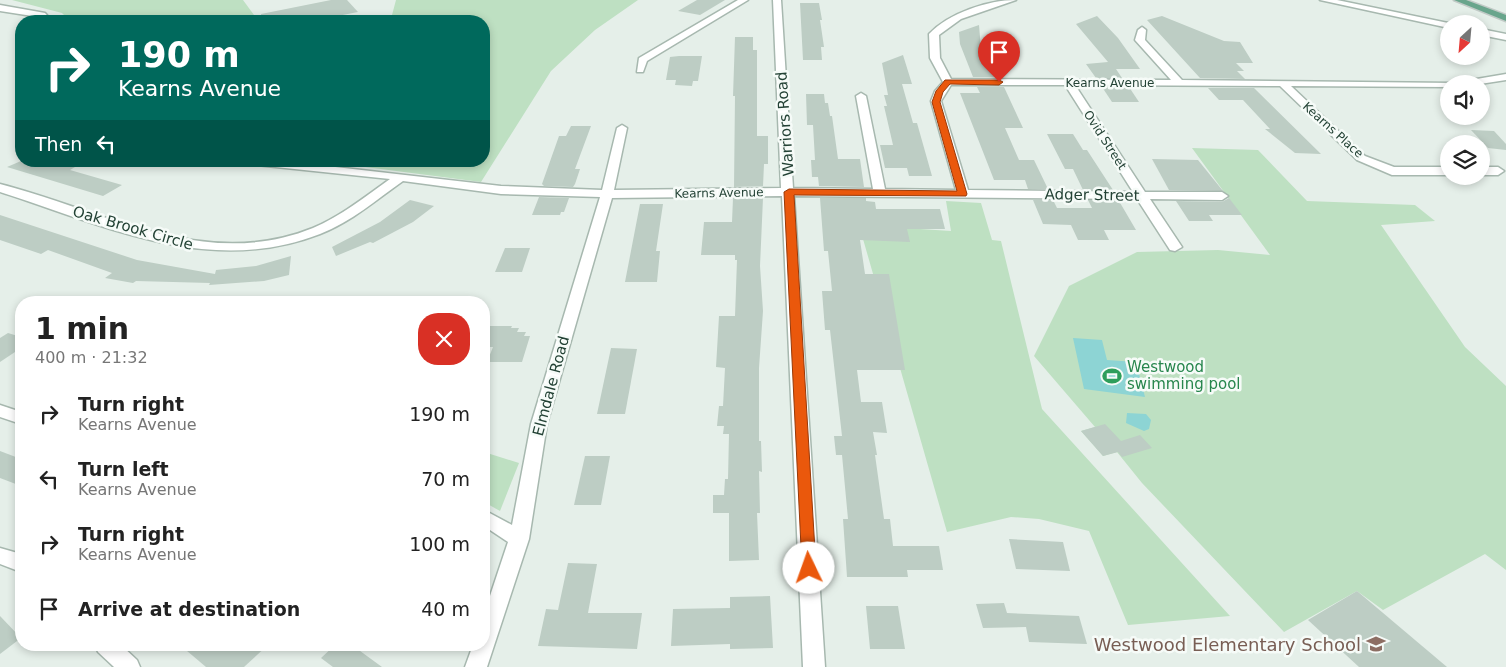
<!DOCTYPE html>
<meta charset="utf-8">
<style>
body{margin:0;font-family:"DejaVu Sans",sans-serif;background:#f6f6f6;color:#222;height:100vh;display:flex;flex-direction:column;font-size:19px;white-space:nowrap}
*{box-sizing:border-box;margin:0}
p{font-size:16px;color:#767676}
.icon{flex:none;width:28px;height:28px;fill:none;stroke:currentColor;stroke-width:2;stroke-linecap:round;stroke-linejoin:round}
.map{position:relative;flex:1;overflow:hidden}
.side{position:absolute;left:15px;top:296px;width:475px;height:355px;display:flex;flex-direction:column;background:#fff;border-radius:20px;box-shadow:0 2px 8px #0003}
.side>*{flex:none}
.guide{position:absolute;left:15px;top:15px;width:475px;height:152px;border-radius:20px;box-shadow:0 2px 8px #0003;background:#00695c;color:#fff;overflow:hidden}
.needle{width:32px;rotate:206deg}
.buttons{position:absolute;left:1440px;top:15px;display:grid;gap:10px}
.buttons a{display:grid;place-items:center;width:50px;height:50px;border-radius:50%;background:#fff;box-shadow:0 2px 8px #0003;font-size:25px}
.pin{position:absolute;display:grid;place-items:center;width:42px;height:42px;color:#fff;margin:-51px -21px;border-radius:50% 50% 50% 0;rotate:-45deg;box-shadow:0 0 5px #0007}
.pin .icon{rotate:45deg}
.me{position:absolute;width:55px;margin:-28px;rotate:357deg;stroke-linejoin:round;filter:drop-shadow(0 0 4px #0008)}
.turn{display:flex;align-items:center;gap:18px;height:105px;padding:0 20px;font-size:22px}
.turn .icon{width:65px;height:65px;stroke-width:2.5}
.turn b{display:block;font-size:35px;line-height:42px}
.then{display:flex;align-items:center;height:48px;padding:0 20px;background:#0003;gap:10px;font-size:19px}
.round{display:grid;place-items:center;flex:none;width:52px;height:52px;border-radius:20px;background:#f6f6f6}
.overview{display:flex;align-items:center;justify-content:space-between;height:85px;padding:0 20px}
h1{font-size:30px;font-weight:700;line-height:38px}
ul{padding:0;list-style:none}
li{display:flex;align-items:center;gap:15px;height:65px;padding:0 20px}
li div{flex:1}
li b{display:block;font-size:19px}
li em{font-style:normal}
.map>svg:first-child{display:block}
.green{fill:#bee0c2}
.water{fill:#8dd4d4}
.building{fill:#bdcdc4}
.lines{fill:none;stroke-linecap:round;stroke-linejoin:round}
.street-casing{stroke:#a7b8af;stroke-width:3}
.primary-casing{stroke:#c1cac6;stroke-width:3}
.street{fill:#fff;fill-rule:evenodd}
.primary{fill:#69a58c;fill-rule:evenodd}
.route{fill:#ea580c;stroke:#983908}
.labels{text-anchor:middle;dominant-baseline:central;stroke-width:5;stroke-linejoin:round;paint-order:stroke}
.far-street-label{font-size:12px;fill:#234235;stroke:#f6fbf8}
.street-label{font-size:15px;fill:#234235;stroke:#f6fbf8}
.leisure-label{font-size:15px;fill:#27864d;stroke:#f6fbf8;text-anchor:start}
.near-education-label{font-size:18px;fill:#785e54;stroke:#f6fbf8;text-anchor:end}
</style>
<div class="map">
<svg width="1506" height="667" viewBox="0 0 1506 667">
<rect width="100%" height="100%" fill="#e5efe9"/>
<g class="green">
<path d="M12,0H243L254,15L262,21H70L62,13Z"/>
<path d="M396,0H638L595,30L551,71L481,182L319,161H484V21H357L392,15Z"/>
<path d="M1192,148L1258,150L1307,201L1415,205L1435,221L1381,225L1465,347L1506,386V570L1485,554L1383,610L1357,591L1284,632L1142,483L1117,452L1103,456L1081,431L1095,427L1034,356L1069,286L1137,252L1218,250L1270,255Z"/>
<path d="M946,201L981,203L992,240L1001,241L1042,409L1230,616L1128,625L1089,531L1039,519L1011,517L947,532L859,225L951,231Z"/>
<path d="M484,452L519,463L500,511L484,502Z"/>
</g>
<g class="water">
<path d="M1073,338L1102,340L1107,360L1136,362L1145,397L1084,389Z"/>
<path d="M1127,413L1146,414L1151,420L1149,429L1144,431L1126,423Z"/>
</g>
<g class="building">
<path d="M331,0H347L358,12L312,21H262L261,14Z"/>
<path d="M697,0H725L700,15L678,11Z"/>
<path d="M800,3H819L822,20H820L824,47H821L822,60H803Z"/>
<path d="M1097,16L1118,38L1140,69H1116L1122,78H1096L1086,64L1108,62L1076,24Z"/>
<path d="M1162,16L1224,41L1240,42L1253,63H1236L1244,71H1237L1245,79L1200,78L1147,20Z"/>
<path d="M979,25L982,61L993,63L999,77H973L960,44L959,32Z"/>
<path d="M735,37H753V50H757V136H768V164H764L763,186L734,187L735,96H733Z"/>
<path d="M903,55L912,84H902L913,123H917L932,176H909L907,168H885L880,145H893L884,106H887L884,95H888L882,63Z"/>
<path d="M679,56H702L698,81H693L692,86L675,85L676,80H666L670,57Z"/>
<path d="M977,87H1004L1023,128H1005L1019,160H1034L1048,189H1028L1025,180H994L960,93H980Z"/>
<path d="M1102,87H1129L1139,102H1112Z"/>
<path d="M1208,88H1254L1321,154L1295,153L1265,129H1270L1243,100H1219Z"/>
<path d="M806,94H824L825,103H828L830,116H832L838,159H860L864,187L819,186L818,177H812L811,160H815L813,125H807Z"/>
<path d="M571,126H591L575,169H580L575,184L573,187L544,186L542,184L559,136H566Z"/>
<path d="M1471,130L1494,131L1506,144V150L1488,148Z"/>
<path d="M1047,134H1073L1083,150H1087L1113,190H1083L1073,169H1065Z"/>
<path d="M1152,159L1198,160L1223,191L1169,190Z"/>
<path d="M21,161L50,164L55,162L75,167L70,170L122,185L103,196L7,167Z"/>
<path d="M539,197L569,198L564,212H561L560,215H532Z"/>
<path d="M733,198H763L760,266L763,311L759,368V441H761L762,472L759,471L760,513H757L759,560L729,561V513H713V495H724L725,479H728L729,434H723L724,426H717L719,406H723L725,368L716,367L719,316H735L737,260H735V255H701L704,222H732Z"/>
<path d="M820,198H866V201L875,202L876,209H940L945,229H907L910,242L860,240L865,274H889L905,370H857L861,402H882L887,433L873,432L877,455H875L884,519H890L893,546H939L943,570H907L908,577H847L843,519H848L842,455H836L834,436H842L830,330H825L822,291H832L828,251H824Z"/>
<path d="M1229,198L1242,215H1209L1213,221H1189L1176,201L1222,202Z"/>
<path d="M410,200L434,206L413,222L373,243L370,242L336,256L332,247L380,222Z"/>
<path d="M1033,200H1053L1057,208H1092L1088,200L1119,201L1136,230H1104L1109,240H1078L1071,225L1043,224Z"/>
<path d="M640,204H663L656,251H660L657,282H625Z"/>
<path d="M0,215L137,260L215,274L216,270L256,266L291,256L289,275L264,281L209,285L210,283L136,281L133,283L105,278L112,273L48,250L41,254L0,240Z"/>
<path d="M505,248H530L522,272H495Z"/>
<path d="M489,326H512L511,328H519L517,332H526L524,336H530L522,362H487L493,347H486Z"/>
<path d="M8,333L21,337V348L0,362V338Z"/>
<path d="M611,348L637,349L625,414H597Z"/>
<path d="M1105,424L1121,441L1140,435L1152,448L1122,457L1118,452L1103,456L1081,431Z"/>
<path d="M0,451L21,459V486L0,478Z"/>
<path d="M585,456H610L601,505H574Z"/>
<path d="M1009,539L1063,542L1070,571L1016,569Z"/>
<path d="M568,563L597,564L588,613H642L637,649L538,646L546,609L558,610Z"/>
<path d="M1357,591L1447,667H1359L1308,620Z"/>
<path d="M770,596L773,648L730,649V644L671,646L673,609L730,608V597Z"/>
<path d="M1004,603L1007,613L1079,616L1087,644L1029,642L1026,627L983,628L976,604Z"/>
<path d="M866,606H898L905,649H870Z"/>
<path d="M0,616L21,638L0,654Z"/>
<path d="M180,645H268L244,667H206Z"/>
<path d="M335,645H347L354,650L356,648L382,667H333L321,658Z"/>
</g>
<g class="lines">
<g class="street-casing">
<g id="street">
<path d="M738,0H748L647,61L643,72H637L639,58Z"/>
<path d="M773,0H781L793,188L873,189L856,96L861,93L866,96L885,189L956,190L931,101L935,91L943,82L930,58L929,34C949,13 988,0 1016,0L961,19L939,35L940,58L951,79L1171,80L1135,40L1138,30L1142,27L1146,30L1145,40L1182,80L1453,83L1506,74V80L1480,84H1449V87L1291,86L1365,156L1394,167H1449V175H1392L1357,160L1280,86L1075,85L1145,192H1222L1228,196L1222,200L1150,199L1182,247L1175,251L1170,250L1137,199L794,196L825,667H803L782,196L612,198L547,424L529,539L487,667H465L473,645H484V614L508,542L484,526V510L512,525L531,424L600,197L501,194L403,181C376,200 351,222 320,234C209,277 106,226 0,192V184C103,210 204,272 313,228C341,216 365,197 390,179L247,164L241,161H283L501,186L602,190L617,128L622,125L627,128L614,190L781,188ZM951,85H1065L1133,192L968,190L941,101Z"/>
<path d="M1320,0H1337L1453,24H1449V28Z"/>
<path d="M0,5L45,13L52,21H43L39,17L0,11Z"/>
<path d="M1481,29L1506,34V40L1481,35Z"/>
<path d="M1481,167H1498L1504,171L1498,175H1481Z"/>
<path d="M0,405L21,412V424L0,417Z"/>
<path d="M0,548L21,554V572L0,564Z"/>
<path d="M95,645H121L137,660L140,667H114L98,652Z"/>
</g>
</g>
<g class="primary-casing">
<path id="primary" d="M1454,0H1466L1506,15V21Z"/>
</g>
<use href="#street" class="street"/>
<use href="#primary" class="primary"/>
</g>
<path class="route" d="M945,80H999L1003,82L999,85L950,84L943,92L940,102L967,194L966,196L794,195L816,568L814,572L809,574L804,572L802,568L784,192L789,189L957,191L932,102L936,91Z"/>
<defs>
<g id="stadium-bare" transform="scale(1.5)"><path d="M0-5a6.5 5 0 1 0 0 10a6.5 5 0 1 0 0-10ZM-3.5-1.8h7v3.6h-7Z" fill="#2e9e5b" stroke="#f6fbf8" stroke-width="2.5" paint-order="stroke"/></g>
<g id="school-bare" transform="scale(1.5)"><path d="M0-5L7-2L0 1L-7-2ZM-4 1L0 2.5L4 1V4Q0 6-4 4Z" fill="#8d6e63" stroke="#f6fbf8" stroke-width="2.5" paint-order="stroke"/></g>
</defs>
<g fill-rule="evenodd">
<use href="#stadium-bare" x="1112" y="376"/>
<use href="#school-bare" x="1376" y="644"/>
</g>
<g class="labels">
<g class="far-street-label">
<text x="1110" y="83">Kearns Avenue</text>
<text transform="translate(1333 130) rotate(42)">Kearns Place</text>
<text transform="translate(1105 140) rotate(57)">Ovid Street</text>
<text transform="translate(719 193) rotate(-1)">Kearns Avenue</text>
</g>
<g class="street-label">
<text transform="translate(785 124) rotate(-94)">Warriors Road</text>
<text transform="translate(1092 195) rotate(1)">Adger Street</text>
<text transform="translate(133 228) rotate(16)">Oak Brook Circle</text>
<text transform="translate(551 386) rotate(-75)">Elmdale Road</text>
</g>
<g class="leisure-label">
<text x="1127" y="367">Westwood<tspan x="1127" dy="17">swimming pool</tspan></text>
</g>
<g class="near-education-label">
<text x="1361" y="644">Westwood Elementary School</text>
</g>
</g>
</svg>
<div class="buttons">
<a><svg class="needle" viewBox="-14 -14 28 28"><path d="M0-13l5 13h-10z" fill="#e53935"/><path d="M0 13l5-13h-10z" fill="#767676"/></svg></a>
<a><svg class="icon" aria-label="sound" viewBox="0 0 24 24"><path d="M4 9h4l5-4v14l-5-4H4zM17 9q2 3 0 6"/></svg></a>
<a><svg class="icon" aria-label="layers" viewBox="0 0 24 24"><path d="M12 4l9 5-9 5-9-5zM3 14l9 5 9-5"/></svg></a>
</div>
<div class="pin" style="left:999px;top:82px;background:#d93025"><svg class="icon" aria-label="arrive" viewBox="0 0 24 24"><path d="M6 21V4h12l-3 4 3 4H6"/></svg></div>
<svg class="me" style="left:809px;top:568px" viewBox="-20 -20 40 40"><circle r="19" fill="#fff"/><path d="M0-13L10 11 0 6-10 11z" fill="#ea580c"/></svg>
<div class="guide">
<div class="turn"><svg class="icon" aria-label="right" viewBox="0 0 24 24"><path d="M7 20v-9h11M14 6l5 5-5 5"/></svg><div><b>190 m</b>Kearns Avenue</div></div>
<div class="then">Then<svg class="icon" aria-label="left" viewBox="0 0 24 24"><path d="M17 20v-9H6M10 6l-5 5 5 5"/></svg></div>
</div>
<section class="side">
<div class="overview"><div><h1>1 min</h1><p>400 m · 21:32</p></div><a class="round" style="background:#d93025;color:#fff"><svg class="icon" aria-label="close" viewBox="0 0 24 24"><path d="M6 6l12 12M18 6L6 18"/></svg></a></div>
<ul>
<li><svg class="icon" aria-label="right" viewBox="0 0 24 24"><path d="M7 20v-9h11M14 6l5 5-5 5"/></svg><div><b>Turn right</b><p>Kearns Avenue</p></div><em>190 m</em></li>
<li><svg class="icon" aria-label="left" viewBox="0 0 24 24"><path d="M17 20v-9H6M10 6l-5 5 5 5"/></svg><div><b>Turn left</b><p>Kearns Avenue</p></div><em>70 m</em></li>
<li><svg class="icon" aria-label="right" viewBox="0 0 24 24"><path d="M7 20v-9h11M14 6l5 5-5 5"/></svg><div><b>Turn right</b><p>Kearns Avenue</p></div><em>100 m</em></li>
<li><svg class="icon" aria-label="arrive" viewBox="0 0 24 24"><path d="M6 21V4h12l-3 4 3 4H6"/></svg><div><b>Arrive at destination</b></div><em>40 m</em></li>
</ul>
</section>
</div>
